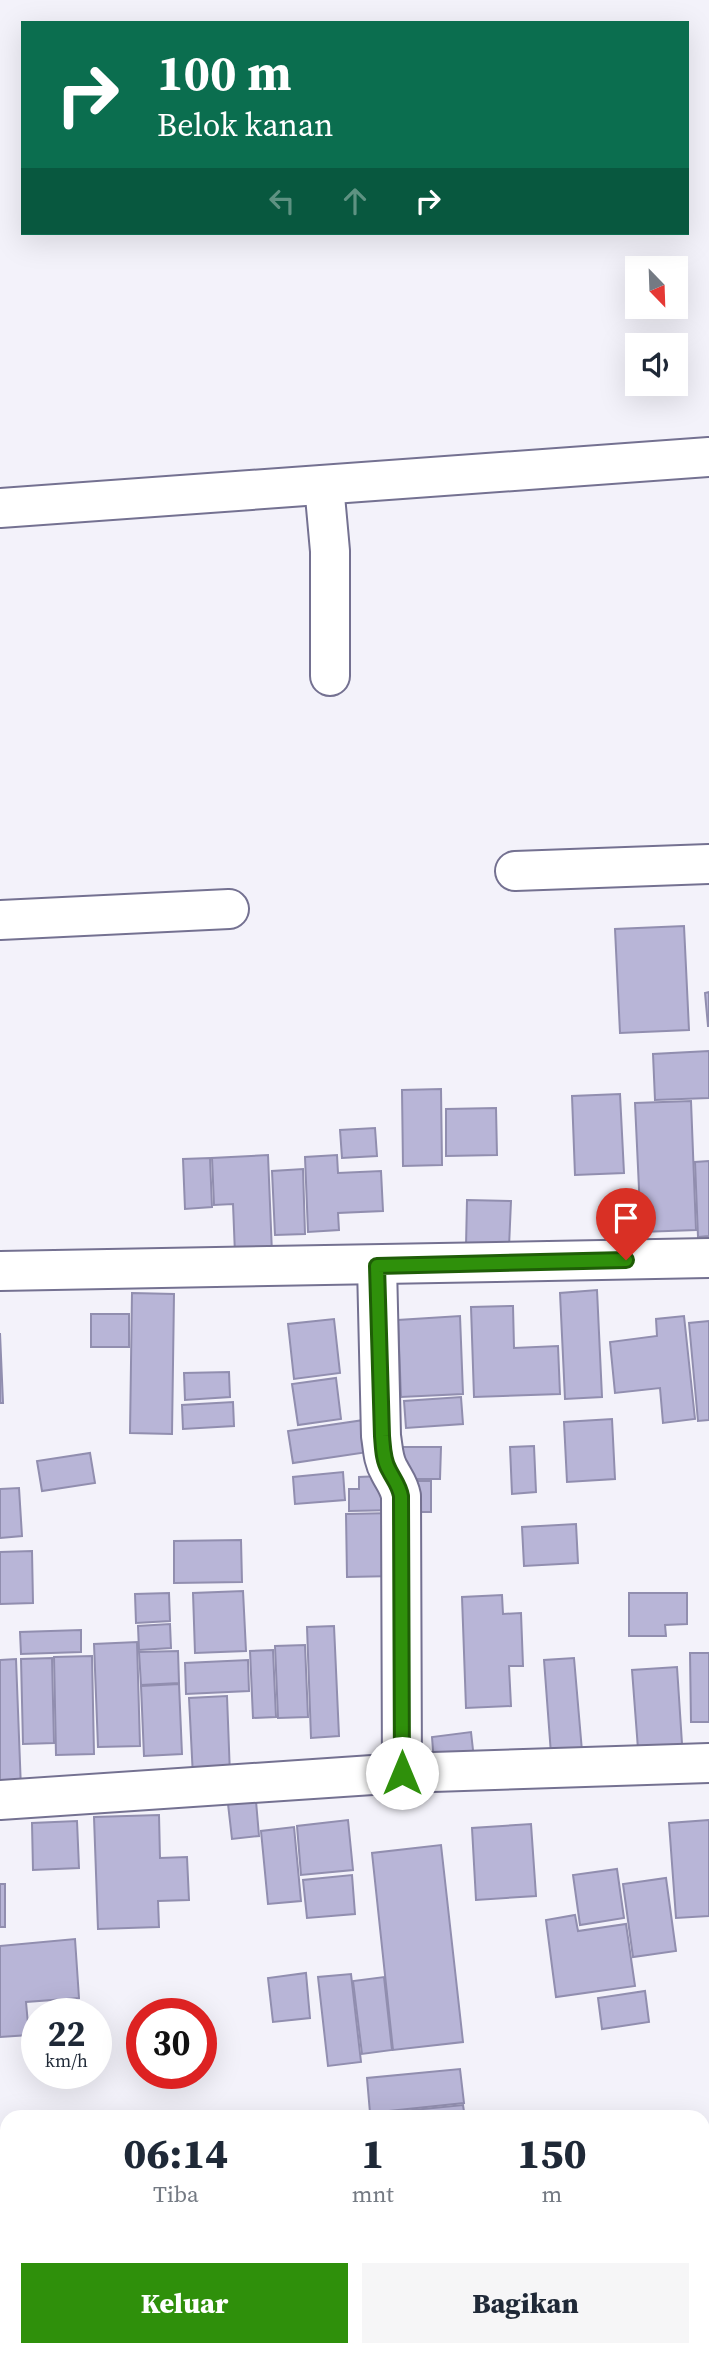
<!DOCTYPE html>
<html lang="id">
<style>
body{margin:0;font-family:"Source Serif 4",serif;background:#f6f6f7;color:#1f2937;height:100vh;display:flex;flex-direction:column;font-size:26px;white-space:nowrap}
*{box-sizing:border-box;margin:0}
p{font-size:23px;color:#747a83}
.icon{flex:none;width:38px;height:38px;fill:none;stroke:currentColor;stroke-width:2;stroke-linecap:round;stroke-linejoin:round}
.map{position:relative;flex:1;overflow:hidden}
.sheet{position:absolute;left:0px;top:2110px;width:710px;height:247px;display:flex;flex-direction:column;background:#fff;border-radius:21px 21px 0 0;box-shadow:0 7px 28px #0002}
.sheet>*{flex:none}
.top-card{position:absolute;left:21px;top:21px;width:668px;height:214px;border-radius:0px;box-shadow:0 7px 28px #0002;background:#0b6e4f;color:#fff;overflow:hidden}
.needle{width:46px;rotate:157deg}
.tools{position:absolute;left:625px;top:256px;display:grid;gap:14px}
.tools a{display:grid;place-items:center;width:63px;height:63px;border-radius:0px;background:#fff;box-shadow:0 7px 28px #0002;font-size:35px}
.speed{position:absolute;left:21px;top:1998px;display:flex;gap:14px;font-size:35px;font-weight:700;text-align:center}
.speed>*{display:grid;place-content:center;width:91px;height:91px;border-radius:50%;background:#fff;box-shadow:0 7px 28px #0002;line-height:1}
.speed small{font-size:18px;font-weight:400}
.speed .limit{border:10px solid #d22;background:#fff;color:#111}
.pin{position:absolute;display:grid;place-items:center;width:60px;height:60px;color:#fff;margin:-72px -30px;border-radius:50% 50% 50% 0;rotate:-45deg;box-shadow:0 0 7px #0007}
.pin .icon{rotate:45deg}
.me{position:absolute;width:77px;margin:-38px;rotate:0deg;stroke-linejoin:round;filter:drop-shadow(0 0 5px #0008)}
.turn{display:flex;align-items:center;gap:24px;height:147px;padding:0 21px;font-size:32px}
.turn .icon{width:91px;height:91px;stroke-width:2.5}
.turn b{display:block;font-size:49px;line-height:60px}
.lanes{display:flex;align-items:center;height:66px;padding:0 21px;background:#0003;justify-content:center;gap:35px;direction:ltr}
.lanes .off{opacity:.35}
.eta{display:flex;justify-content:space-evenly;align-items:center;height:119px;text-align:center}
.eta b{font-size:42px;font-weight:800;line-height:49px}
.button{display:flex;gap:14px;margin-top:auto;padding:14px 21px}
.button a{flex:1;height:80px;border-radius:0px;background:#2f900b;color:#fff;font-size:28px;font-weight:800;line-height:80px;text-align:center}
.button a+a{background:#f6f6f7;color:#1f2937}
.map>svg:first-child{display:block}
.building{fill:#b8b5d7;stroke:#918eaf;stroke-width:2}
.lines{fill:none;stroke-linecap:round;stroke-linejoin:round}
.street-casing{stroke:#747191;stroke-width:42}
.street{stroke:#fff;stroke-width:38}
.route-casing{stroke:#1f5e07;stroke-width:18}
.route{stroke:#2f900b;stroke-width:12}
</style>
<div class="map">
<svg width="709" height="2357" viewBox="0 0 709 2357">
<rect width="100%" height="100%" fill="#f3f2fa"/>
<g class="building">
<path d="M684,926L689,1030L620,1033L615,929Z"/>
<path d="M709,992V1026H708L705,993Z"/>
<path d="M709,1051V1098L655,1100L653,1054Z"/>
<path d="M441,1089L442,1165L403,1166L402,1090Z"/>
<path d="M620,1094L624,1173L575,1175L572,1096Z"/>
<path d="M691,1101L696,1230L641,1232L635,1103Z"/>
<path d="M496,1108L497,1155L446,1156V1109Z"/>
<path d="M375,1128L377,1156L342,1158L340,1130Z"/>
<path d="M268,1155L272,1253L235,1254L233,1204L214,1205L212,1158Z"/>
<path d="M337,1155L338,1173L381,1171L383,1211L338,1213L339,1230L308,1232L305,1157Z"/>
<path d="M210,1158L212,1207L185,1209L183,1159Z"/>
<path d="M709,1161V1236L698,1237L695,1162Z"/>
<path d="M303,1169L305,1234L275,1235L272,1171Z"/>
<path d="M467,1200L511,1201L509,1247L466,1246Z"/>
<path d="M597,1290L602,1397L565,1399L560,1293Z"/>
<path d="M132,1293L174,1294L172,1434L130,1433Z"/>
<path d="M513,1306L514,1348L558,1346L560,1394L474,1397L471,1307Z"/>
<rect x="91" y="1314" width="38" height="33"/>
<path d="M460,1316L463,1394L401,1397L398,1320Z"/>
<path d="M684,1316L695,1419L663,1423L660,1388L615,1393L610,1342L657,1336L656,1319Z"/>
<path d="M334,1319L340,1373L294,1379L288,1324Z"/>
<path d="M709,1321V1420L698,1421L689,1323Z"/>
<path d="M0,1333L3,1403H0Z"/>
<path d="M229,1372L230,1397L185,1400L184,1373Z"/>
<path d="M336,1378L341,1419L298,1425L292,1384Z"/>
<path d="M461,1397L463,1424L406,1428L404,1401Z"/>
<path d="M233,1402L234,1426L183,1429L182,1405Z"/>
<path d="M612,1419L615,1479L567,1482L564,1422Z"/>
<path d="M364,1420L368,1452L293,1463L288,1431Z"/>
<path d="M534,1446L536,1492L512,1494L510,1447Z"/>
<path d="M401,1447H441L440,1479H401Z"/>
<path d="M90,1453L95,1483L42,1491L37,1461Z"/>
<path d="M343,1472L345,1500L295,1504L293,1477Z"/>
<path d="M381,1476L397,1510L349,1511V1489H359V1477Z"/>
<path d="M404,1481H431V1512H403Z"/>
<path d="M19,1488L22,1536L0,1538V1489Z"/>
<path d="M394,1513L395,1576L347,1577L346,1514Z"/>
<path d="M576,1524L578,1563L524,1566L522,1527Z"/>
<path d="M241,1540L242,1582L174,1583V1541Z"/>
<path d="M32,1551L33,1603L0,1604V1552Z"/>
<path d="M243,1591L246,1651L195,1653L193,1593Z"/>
<path d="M169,1593L170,1621L136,1623L135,1594Z"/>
<path d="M629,1593H687V1624L665,1625L666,1636H629Z"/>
<path d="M502,1595L503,1614L521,1613L523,1666H509L511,1706L466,1708L462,1597Z"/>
<path d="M170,1624L171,1648L139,1650L138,1626Z"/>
<path d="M334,1626L339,1736L311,1738L307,1627Z"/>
<path d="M81,1630V1652L21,1654L20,1632Z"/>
<path d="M137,1642L140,1746L98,1747L94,1644Z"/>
<path d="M305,1645L308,1717L278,1718L275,1646Z"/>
<path d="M273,1650L276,1717L253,1718L250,1651Z"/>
<path d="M178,1651L179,1683L141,1685L139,1652Z"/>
<path d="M690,1653H709V1722H691Z"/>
<path d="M92,1656L94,1754L56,1755L54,1657Z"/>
<path d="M52,1658L54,1743L23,1744L21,1659Z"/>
<path d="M574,1658L582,1751L551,1754L544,1660Z"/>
<path d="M16,1659L21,1789H0V1660Z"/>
<path d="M248,1660L249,1691L186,1694L185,1663Z"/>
<path d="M677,1667L683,1759L639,1762L632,1670Z"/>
<path d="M179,1684L182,1754L144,1756L141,1686Z"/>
<path d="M227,1696L230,1775L193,1777L189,1698Z"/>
<path d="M471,1732L474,1759L434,1763L432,1737Z"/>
<path d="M256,1801L259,1836L232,1839L228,1804Z"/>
<path d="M159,1815L160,1858L187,1857L189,1900L158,1901L159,1927L98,1929L94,1817Z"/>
<path d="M348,1820L353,1870L301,1875L297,1826Z"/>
<path d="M709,1820V1916L676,1918L669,1823Z"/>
<path d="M77,1821L79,1868L33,1870L32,1823Z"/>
<path d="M531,1824L536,1896L476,1900L472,1828Z"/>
<path d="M294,1827L301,1901L268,1904L261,1831Z"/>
<path d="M441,1845L463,2042L393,2050L372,1853Z"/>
<path d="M617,1869L624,1918L580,1925L573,1875Z"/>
<path d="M352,1875L355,1914L307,1918L303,1880Z"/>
<path d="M666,1878L676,1951L633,1957L623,1884Z"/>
<rect x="0" y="1884" width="5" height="43"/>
<path d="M575,1915L578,1931L626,1924L635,1986L556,1997L546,1920Z"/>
<path d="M75,1939L79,1998L26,2002L29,2035L0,2037V1946Z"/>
<path d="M306,1973L310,2018L273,2022L268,1978Z"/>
<path d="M351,1974L361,2062L328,2066L318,1977Z"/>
<path d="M384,1977L392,2050L362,2054L353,1981Z"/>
<path d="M645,1991L649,2022L602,2029L598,1998Z"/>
<path d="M460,2069L464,2103L370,2113L367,2078Z"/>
<path d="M463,2105L465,2118H394L393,2112Z"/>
<path d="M7,2142V2175H0V2143Z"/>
<path d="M7,2180V2210H0V2181Z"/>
<path d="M7,2217V2274L0,2275V2218Z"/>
<path d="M709,2244V2357H684V2350H704V2245Z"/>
<path d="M7,2329V2350H79L80,2353L0,2357V2330Z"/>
<path d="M420,2350H447L448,2357H405L404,2353Z"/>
<path d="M497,2350H561L562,2357H498Z"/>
</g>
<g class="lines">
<g class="street-casing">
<g id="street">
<path d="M324,485L330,551V676"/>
<path d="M0,508L709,457"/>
<path d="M515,871L709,864"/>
<path d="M0,920L229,909"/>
<path d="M377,1266L381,1436C383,1448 383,1460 389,1470C394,1480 399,1485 401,1496L402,1773"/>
<path d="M0,1271L709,1258"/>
<path d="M0,1800L402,1773L709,1763"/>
</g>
</g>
<use href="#street" class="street"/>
</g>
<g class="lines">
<g class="route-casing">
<path id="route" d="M402,1773L401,1496C399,1485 394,1480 389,1470C383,1460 383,1447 382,1436L377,1266L626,1260"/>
</g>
<use href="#route" class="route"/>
</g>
</svg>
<div class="tools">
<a><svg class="needle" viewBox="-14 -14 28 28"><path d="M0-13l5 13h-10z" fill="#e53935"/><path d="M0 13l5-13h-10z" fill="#747a83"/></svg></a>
<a><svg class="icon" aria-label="sound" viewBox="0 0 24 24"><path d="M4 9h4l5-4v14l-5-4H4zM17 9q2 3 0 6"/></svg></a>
</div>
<div class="speed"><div>22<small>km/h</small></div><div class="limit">30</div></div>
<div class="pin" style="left:626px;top:1260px;background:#d93025"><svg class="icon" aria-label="arrive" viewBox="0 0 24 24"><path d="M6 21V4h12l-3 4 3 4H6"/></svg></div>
<svg class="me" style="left:402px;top:1773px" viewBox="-20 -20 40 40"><circle r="19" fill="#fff"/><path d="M0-13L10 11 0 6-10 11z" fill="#2f900b"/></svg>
<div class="top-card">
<div class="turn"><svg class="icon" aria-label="right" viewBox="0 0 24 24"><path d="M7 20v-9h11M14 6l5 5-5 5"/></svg><div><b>100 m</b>Belok kanan</div></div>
<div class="lanes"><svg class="icon off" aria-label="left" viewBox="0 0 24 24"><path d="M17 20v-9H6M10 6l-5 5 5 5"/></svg><svg class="icon off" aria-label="ahead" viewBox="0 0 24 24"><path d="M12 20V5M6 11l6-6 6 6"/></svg><svg class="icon" aria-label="right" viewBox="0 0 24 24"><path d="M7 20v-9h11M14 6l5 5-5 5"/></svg></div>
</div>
<section class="sheet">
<div class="eta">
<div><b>06:14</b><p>Tiba</p></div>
<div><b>1</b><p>mnt</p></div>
<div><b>150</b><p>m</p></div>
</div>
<div class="button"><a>Keluar</a><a>Bagikan</a></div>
</section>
</div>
